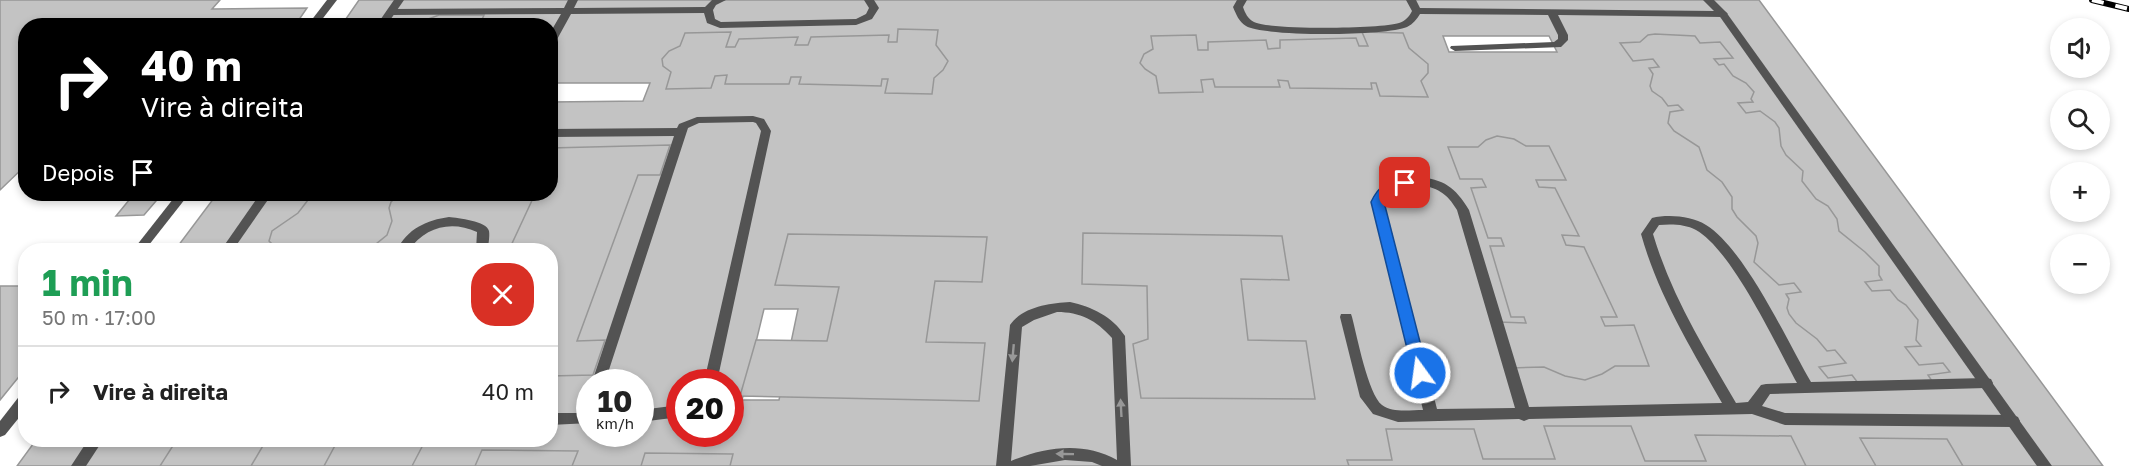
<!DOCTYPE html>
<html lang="pt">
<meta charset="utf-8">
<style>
body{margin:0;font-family:"Golos Text",sans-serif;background:#f6f6f6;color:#222;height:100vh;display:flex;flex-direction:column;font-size:22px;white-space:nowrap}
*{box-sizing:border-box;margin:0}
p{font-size:20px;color:#767676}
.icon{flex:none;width:33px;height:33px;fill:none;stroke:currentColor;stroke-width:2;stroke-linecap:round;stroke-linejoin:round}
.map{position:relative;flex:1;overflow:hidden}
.details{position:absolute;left:18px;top:243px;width:540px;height:204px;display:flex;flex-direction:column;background:#fff;border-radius:24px;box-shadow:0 3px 9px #0003}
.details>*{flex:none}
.top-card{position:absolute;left:18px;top:18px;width:540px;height:183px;border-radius:24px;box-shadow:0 3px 9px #0003;background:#000;color:#fff;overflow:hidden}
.fabs{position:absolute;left:2050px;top:18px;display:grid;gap:12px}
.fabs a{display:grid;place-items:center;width:60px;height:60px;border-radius:50%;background:#fff;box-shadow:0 3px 9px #0003;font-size:30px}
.speed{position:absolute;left:576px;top:369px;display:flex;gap:12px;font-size:30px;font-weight:700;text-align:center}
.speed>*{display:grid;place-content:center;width:78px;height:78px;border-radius:50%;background:#fff;box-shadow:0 3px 9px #0003;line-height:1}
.speed small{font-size:15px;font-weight:400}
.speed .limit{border:9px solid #d22;background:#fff;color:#111}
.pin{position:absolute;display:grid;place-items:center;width:51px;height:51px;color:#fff;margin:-26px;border-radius:12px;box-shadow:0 3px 9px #0006}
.me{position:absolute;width:66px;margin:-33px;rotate:346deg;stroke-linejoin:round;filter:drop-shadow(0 0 4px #0008)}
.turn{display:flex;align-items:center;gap:21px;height:126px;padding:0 24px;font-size:27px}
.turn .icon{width:78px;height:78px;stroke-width:2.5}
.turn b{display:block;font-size:42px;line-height:51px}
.then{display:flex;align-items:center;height:57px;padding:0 24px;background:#0003;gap:12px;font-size:22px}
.round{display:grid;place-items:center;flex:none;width:63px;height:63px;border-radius:24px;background:#f6f6f6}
.summary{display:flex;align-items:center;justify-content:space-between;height:102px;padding:0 24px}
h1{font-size:36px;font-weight:700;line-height:45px;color:#1e9e55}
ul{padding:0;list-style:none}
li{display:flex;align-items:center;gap:18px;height:90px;padding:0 24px;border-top:2px solid #e0e0e0}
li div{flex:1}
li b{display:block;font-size:22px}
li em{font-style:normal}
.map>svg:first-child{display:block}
.building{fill:#c3c3c3;stroke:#979797;stroke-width:1.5;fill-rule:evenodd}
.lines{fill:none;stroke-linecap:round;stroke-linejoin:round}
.service{fill:#535353;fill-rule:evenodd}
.minor{fill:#535353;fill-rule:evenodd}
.rail-casing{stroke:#000;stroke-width:6}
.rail{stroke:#fff;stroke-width:4;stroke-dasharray:12;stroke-linecap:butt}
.oneway{fill:#989898}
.route{fill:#1a73e8;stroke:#114b97;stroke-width:1.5}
</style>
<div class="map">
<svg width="2129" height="466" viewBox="0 0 2129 466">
<rect width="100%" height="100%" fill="#fff"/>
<g class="building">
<path d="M0,0H220L212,9L307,8L298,21H302L300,23L293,26H26V165L0,190Z"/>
<path d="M359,0H1759L2103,466H17L36,440H550V250H175L217,194H550V102L643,101L650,83H553L550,88V26H341ZM1443,36H1549L1557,52H1449ZM764,309H798L779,400H742ZM590,382H640V434H590ZM680,382H730V434H680Z"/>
<path d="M439,15H484L481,22L501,21L499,26H401L402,22L423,21Z"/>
<path d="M898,29L938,30L936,45L948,61L943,70L934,78L932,94L885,93L888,79H882L881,86L799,84L801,77H791L789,84H725L727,75L715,76L711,88L666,89L671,72L663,66L662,59L669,51L680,46L685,33L731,32L726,47H735L739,39L798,37L795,45H808L811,37L889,35L888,42H897Z"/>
<path d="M1362,32L1403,33L1409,48L1428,64V73L1421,81L1428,97L1380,96L1376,83H1371L1372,89L1290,88L1288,81L1278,80L1280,87H1215L1213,79L1201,80L1203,92L1159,93L1156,76L1145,69L1140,63L1144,54L1153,49L1151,36L1196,35L1198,50H1208V42L1266,40L1268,49L1280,48V40L1356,38L1359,46H1368Z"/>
<path d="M1655,34L1695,36L1700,43L1720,42L1733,58L1714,59L1719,65L1724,64L1733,76L1746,83L1754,92L1751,99L1753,102L1738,103L1746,113L1760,111L1775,122L1779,128L1781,146L1786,155L1803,171L1802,181L1816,199L1828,206L1837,219L1839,231L1865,252L1879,266V275L1882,280L1865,282L1872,291L1890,290L1898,300L1906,305L1918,320L1916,340L1921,346L1905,347L1919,365L1943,363L1950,372L1928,375L1932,381L1858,383L1852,375L1828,378L1819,367L1846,363L1835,350L1827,351L1817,339L1796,323L1789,314L1787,308L1789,299L1786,294L1801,292L1794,283L1779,285L1754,262L1758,243L1756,236L1737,217L1732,209V197L1722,182L1707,170L1699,147L1674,131L1668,123L1670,112L1683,110L1678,105L1668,106L1662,98L1652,91L1650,86L1653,74L1649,68L1659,67L1653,59L1633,61L1620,43L1640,42L1648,35Z"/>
<path d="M1497,136L1514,139L1526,146H1549L1566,180H1536L1539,187L1555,188L1579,236L1562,235L1566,245L1584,247L1617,317H1601L1605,326L1634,325L1649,366H1615L1602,374L1585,380L1565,376L1544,367L1511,368L1499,322L1526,323L1524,317H1511L1490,246H1504L1501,238H1488L1471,188L1486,187L1482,179H1460L1448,147H1478L1486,140Z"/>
<path d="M670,145L660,175H638L577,341L605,340L593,375L550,376V250H509L535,194H550V148Z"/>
<path d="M134,194H162L144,215L116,216Z"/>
<path d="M307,194H399L391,202L389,208L392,221L387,235L376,244L374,249L269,250L272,244L269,241L272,231L298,213L308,200Z"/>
<path d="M1083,233L1282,236L1289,280L1241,279L1248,340L1306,341L1315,399L1141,398L1133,344L1148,339L1147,286L1082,284Z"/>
<path d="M788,234L987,237L982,282L935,281L926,342L985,343L979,401L740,396L756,340L827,341L839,287L775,285Z"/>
<path d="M0,286H26V368L0,400Z"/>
<path d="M1544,426H1631L1645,461H1706L1695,435L1791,436L1806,466H1349L1347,460H1392L1386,429H1474L1483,459H1555Z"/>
<path d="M1860,438L1947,439L1963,466H1876Z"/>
<path d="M338,440L425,441L412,466H324Z"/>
<path d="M174,444H264L251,466H160Z"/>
<path d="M482,450L578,451L572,466H475Z"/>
<path d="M645,453L733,454L730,466H641Z"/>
</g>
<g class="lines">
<g class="service">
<path d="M327,0H337L317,26H307Z"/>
<path d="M568,0H578L574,8L705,7L712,0H726L716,5L713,10L715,19L721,22L856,19L866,14L869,8L864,0H874L879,8L872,19L856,25L720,28L707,23L704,13L571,14L555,43L550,46V33L561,14L391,15L386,12L391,9L564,8Z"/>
<path d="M1237,0H1247L1243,7C1245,13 1248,19 1254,22C1268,30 1381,29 1399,23C1405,21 1409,17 1412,11L1406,0H1416L1420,8L1714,11L1703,0H1714L1728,14L1723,17L1558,15L1568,35V40L1561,47L1455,51L1450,48L1451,46L1554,42L1558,39V35L1548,15L1420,14C1417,19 1413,24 1407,27C1387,36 1265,37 1246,26C1239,22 1236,14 1233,7Z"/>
<path d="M753,116L764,119L771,131L717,382H704L761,131L756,123L753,122L699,123L688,128L605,382H592L674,136L550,137V129L677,128L679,124L697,117Z"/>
<path d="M1417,177C1444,179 1455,187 1469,210L1529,407L1722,403C1691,348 1658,295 1641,234L1652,218C1668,214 1692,216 1706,225C1745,249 1787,341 1811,382L1986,378L1991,379L1993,383L1991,387L1986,388L1770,394L1762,406L1785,413L2013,415L2018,417L2020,421L2018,425L2013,427L1785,425L1752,414L1529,419L1524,421L1519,419L1398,422L1373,414L1360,397L1340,317L1341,314H1351L1352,317C1357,336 1368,394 1382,405C1392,413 1410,410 1423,410L1372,202C1383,185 1397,179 1417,177ZM1417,185C1437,187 1447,193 1457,210L1515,408L1437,409L1384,202C1392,190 1403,186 1417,185ZM1659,225C1671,224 1685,224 1696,230C1732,250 1776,345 1797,383L1766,384L1761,385L1748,402L1736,403C1704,348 1671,295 1653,234Z"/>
<path d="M177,194H189L145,250H133Z"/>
<path d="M449,217C458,218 487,221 489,231C490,237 488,245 488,250H476L477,232C451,220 425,227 409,250H397C407,229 427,220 449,217Z"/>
<path d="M26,393V409L5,435L0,437V421L21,394Z"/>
<path d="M680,405V417L640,422V410Z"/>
<path d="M550,413H586L590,415V423L550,425Z"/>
</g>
<g class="minor">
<path d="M394,0H404L386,26H376Z"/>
<path d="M1723,11L1726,12L2052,466H2037L1718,14Z"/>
<path d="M260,194H272L233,250H221Z"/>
<path d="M1070,302C1092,307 1112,316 1125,336L1131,466H1102L1092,462L1065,460L1030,466H996L1010,325C1022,307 1050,303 1070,302ZM1057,312C1080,312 1096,320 1112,338L1117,460C1083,441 1045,447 1011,461L1022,327L1034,320Z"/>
<path d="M88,440H103L86,466H71Z"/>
</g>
<g class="rail-casing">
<path id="rail" d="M2092,0L2129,9"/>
</g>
<use href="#rail" class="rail"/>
</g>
<defs><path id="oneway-solid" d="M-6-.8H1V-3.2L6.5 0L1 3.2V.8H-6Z" transform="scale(1.5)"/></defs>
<g class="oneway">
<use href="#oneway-solid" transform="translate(1013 353) rotate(95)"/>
<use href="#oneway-solid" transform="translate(1121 408) rotate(-93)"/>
<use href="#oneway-solid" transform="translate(1065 454) rotate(-179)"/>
</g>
<path class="route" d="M1405,178L1412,183L1410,186C1398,189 1390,189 1384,202L1428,373L1426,377H1415L1413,373L1371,202C1379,185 1387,181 1405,178Z"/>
</svg>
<div class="fabs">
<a><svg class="icon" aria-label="sound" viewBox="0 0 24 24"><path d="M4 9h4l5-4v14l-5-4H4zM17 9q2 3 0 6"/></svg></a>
<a><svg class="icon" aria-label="search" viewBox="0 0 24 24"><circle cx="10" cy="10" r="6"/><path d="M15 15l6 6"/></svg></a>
<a>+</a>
<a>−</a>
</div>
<div class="speed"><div>10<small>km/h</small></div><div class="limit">20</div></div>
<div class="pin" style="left:1405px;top:183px;background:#d93025"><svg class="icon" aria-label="arrive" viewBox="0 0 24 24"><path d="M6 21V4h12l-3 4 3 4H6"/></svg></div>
<svg class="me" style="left:1420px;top:373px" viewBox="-20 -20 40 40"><circle r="17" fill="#1a73e8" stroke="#fff" stroke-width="3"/><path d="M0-11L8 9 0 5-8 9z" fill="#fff"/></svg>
<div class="top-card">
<div class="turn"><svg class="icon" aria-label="right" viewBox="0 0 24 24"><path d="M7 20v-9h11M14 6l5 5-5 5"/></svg><div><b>40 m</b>Vire à direita</div></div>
<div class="then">Depois<svg class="icon" aria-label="arrive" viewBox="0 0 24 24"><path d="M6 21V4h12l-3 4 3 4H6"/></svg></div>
</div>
<section class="details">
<div class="summary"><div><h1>1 min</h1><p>50 m · 17:00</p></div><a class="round" style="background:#d93025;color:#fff"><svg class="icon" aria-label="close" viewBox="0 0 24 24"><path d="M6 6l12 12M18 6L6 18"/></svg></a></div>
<ul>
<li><svg class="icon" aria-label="right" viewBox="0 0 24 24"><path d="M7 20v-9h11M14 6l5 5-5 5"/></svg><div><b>Vire à direita</b></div><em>40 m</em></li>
</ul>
</section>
</div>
